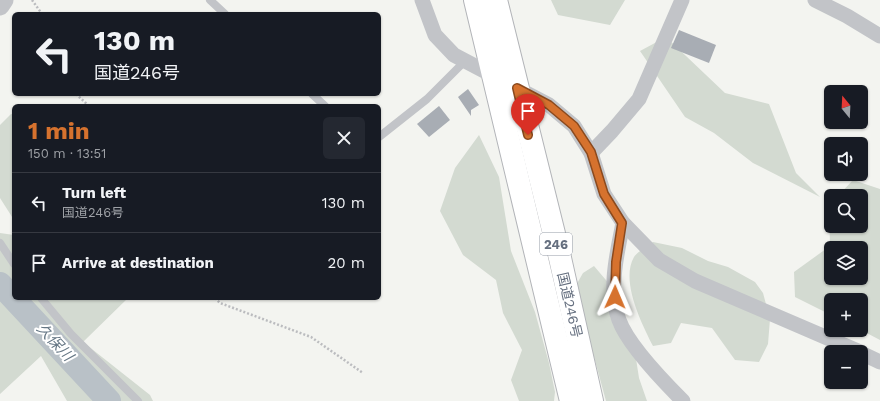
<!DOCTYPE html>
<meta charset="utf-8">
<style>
body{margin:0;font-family:"Work Sans","Noto Sans JP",sans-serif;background:#242831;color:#f1f3f6;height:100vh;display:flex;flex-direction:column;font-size:15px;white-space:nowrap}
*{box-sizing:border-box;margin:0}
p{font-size:13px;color:#9ea1a6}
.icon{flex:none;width:22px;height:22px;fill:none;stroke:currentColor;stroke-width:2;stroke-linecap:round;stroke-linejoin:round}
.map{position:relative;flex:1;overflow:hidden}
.sheet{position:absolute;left:12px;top:104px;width:369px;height:196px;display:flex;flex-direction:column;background:#171b24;border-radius:6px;box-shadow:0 1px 3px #0004}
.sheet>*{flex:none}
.top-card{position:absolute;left:12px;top:12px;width:369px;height:84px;border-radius:6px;box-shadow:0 1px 3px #0004;background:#171b24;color:#f1f3f6;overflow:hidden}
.needle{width:26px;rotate:342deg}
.buttons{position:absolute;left:824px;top:85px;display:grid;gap:8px}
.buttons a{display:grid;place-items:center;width:44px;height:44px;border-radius:6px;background:#171b24;box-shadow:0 1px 3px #0004;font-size:20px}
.pin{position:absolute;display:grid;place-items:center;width:34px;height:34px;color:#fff;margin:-41px -17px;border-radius:50% 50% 50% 0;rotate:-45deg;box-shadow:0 0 4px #0007}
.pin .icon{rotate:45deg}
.me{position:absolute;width:44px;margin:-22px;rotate:1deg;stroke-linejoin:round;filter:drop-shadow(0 0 3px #0008)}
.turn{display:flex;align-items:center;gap:14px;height:84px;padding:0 16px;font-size:18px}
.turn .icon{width:52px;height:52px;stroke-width:2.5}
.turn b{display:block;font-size:28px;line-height:34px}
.round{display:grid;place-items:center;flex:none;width:42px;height:42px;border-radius:6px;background:#242831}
.overview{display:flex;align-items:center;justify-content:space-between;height:68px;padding:0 16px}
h1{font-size:24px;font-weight:700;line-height:30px;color:#d6722e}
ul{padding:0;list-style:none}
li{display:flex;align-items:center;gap:12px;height:60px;padding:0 16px;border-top:1px solid #363941}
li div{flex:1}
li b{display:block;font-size:15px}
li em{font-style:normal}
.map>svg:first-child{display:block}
.green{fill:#d3dad1;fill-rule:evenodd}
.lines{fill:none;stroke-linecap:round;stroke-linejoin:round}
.river{stroke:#b9c1c7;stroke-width:24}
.building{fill:#a8adb4}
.trunk-casing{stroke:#b2b4b8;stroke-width:24}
.path{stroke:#bbbcbf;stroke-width:2.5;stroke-dasharray:2 2;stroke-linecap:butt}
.service{stroke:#c2c4c8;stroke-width:8}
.minor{stroke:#c2c4c8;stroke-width:15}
.tertiary{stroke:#c2c4c8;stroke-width:19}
.trunk{stroke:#fff;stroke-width:22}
.route-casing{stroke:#8b4a1e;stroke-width:10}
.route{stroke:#d6722e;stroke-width:7}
.labels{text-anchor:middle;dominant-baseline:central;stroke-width:4;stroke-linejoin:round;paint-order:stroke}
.shield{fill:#fff;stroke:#939aa5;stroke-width:1}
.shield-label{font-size:13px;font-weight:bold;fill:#656f7f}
.street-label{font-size:14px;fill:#656f7f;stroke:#fff}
.water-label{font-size:15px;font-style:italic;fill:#657684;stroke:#fff}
</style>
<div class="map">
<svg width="880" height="401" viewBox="0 0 880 401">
<rect width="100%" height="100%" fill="#f3f4f0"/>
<g class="green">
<path d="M551,0H625L610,25L558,15Z"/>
<path d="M666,37L725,93L769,104L796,173L820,197L753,163L714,133L685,117L640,51Z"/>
<path d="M11,114L14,115V220L0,198V125Z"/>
<path d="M479,135L499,177L511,251L535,312L549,363L555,392L554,401H519L511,380L522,350L503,313L496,280L463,255L440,211L455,168Z"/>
<path d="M853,180L880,189V340L861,330V300H831V315L795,297L794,272L830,246L829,206L831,204V226H861V196H838ZM831,248H861V278H831Z"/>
<path d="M0,233L14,235V298H128L83,342L150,395L153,401H67L41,356L0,394Z"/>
<path d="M653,242L682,248L708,261L728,267L755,282L763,293L770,319L768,344L759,362L735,360L712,328L681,323L671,343L653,346C642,324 620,281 634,257C637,252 648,246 653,242Z"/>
<path d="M594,266L611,286L634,346L639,378L647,401H606L575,287L583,273Z"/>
</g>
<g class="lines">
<path class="river" d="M0,284L109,401"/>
</g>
<g class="building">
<path d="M679,30L716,45L709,63L671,48Z"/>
<path d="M468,89L479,105L471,110V116L458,97Z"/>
<path d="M439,106L450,120L429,137L417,124Z"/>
</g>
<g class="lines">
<g class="trunk-casing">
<g id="trunk">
<path d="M475,0L571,401"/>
<path d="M496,0L560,258L592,401"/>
</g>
</g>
<g class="path">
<path d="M32,0L42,14"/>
<path d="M76,94L89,106"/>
<path d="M215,298L220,303L311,337L363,373"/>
</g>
<g class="service">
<path d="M210,0L225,14"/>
<path d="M312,94L325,106"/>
<path d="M379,137L427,99L465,61"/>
<path d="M0,243L14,264"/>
<path d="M41,298L71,334L138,401"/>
</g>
<g class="minor">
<path d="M422,0L435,35L454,55L549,105L574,126L591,153L604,194L623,223L659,260L695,281L860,352"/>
<path d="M815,0L847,16L880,36"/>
<path d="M591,153L612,131L639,99L682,0"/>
<path d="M623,223C617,253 608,290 619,320C628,345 663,381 683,401"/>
<path d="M861,353L880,362"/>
</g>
<path class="tertiary" d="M0,6L4,0"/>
<use href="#trunk" class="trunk"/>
</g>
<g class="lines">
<g class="route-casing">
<path id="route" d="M528,135L517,88L549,105L574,126L591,152L604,194L622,223L616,262L615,297"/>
</g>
<use href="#route" class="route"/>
</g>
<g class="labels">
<rect class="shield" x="540" y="233" width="32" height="22" rx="3"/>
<g class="shield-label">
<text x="556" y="244">246</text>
</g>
<g class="street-label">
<text transform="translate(570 305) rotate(77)">国道246号</text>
</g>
<g class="water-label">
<text transform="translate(55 342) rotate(47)">久保川</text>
</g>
</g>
</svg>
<div class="buttons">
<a><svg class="needle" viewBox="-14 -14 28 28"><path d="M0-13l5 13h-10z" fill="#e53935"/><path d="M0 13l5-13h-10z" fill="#9ea1a6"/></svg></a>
<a><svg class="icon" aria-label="sound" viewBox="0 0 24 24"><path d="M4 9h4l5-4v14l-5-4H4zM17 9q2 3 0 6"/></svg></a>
<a><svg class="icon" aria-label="search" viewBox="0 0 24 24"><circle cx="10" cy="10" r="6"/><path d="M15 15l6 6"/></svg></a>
<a><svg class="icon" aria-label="layers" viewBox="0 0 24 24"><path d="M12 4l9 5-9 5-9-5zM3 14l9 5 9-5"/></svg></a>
<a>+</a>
<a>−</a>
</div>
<div class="pin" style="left:528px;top:135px;background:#d93025"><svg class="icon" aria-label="arrive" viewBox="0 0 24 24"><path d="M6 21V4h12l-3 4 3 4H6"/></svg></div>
<svg class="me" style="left:615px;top:297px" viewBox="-20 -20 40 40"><path d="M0-17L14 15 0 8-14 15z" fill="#d6722e" stroke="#fff" stroke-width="4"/></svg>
<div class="top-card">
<div class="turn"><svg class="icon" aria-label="left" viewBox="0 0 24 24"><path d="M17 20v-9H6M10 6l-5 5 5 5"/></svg><div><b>130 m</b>国道246号</div></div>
</div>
<section class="sheet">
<div class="overview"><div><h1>1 min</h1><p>150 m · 13:51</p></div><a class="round"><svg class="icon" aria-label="close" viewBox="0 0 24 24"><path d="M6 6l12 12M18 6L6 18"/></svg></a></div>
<ul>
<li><svg class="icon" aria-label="left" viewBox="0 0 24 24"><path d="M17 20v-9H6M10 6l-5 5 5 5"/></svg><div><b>Turn left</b><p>国道246号</p></div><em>130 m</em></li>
<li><svg class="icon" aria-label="arrive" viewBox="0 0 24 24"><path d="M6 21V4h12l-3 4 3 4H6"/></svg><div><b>Arrive at destination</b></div><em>20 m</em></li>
</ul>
</section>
</div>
